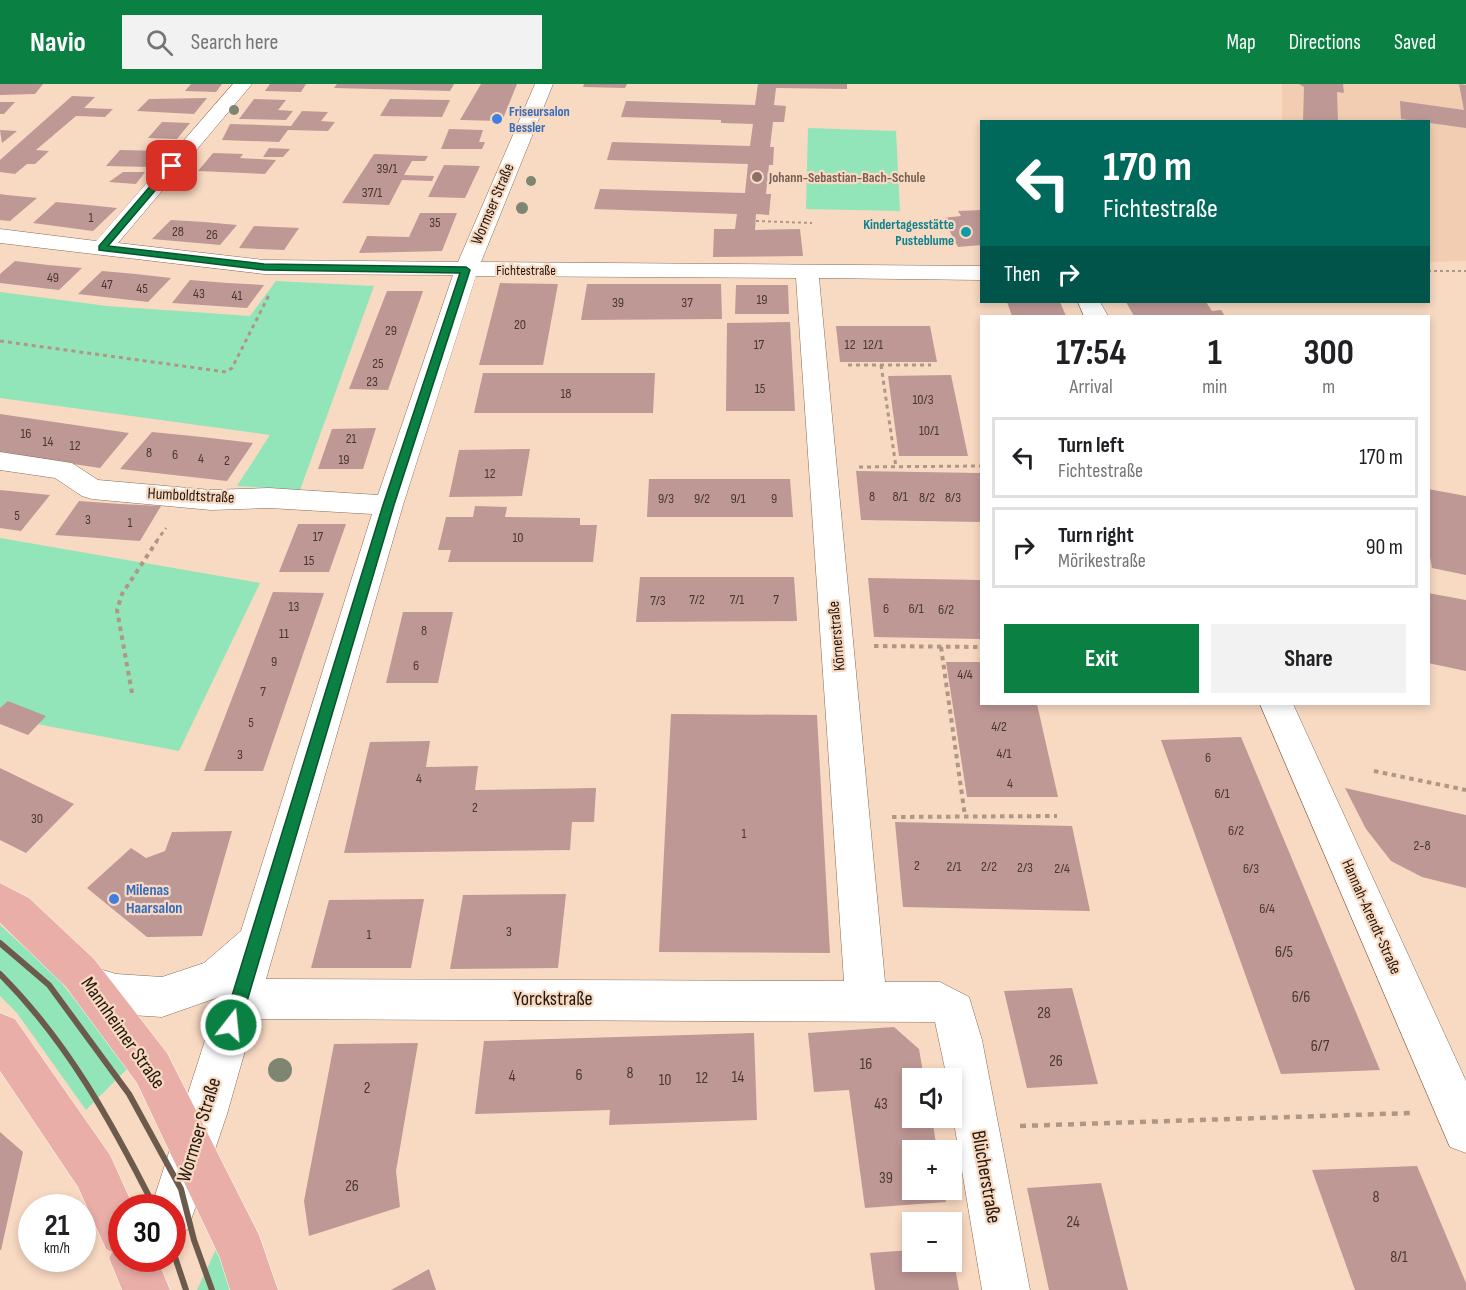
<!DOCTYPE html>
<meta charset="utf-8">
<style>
body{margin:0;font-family:"Sofia Sans Condensed",sans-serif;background:#f2f2f2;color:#202124;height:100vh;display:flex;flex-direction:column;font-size:22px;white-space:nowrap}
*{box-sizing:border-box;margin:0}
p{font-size:20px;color:#757577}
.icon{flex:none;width:33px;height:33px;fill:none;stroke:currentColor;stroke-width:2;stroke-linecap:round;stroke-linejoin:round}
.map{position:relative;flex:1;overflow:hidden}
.sheet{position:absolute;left:980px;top:231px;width:450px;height:390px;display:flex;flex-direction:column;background:#fff;border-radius:0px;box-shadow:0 3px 9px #0003}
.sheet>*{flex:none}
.top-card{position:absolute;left:980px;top:36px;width:450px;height:183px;border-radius:0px;box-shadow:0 3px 9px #0003;background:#00695c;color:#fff;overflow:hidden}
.controls{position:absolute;left:902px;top:984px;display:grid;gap:12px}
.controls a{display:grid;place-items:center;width:60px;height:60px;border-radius:0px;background:#fff;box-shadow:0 3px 9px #0003;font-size:30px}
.speed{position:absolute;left:18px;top:1110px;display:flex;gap:12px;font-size:30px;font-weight:700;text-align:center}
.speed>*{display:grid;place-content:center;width:78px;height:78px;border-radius:50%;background:#fff;box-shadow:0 3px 9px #0003;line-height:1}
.speed small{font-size:15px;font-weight:400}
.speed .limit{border:9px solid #d22;background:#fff;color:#111}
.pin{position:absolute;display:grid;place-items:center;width:51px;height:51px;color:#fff;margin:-26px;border-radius:12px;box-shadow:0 3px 9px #0006}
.me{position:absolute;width:66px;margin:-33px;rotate:16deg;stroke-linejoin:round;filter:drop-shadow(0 0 4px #0008)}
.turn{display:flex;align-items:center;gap:21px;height:126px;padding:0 24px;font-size:27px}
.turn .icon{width:78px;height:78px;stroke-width:2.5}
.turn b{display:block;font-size:42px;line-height:51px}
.then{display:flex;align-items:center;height:57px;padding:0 24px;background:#0003;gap:12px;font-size:22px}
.eta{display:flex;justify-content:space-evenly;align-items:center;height:102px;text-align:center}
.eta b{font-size:36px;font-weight:700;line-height:42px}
.cta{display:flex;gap:12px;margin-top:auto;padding:12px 24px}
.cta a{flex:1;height:69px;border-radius:0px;background:#0b8043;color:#fff;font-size:24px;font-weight:700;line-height:69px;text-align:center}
.cta a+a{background:#f2f2f2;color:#202124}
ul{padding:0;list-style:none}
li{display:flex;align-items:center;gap:18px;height:81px;margin:0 12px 9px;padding:0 12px;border:3px solid #e0e0e0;border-radius:0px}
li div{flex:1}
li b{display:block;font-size:22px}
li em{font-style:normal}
header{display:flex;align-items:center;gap:36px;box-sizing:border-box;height:84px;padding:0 30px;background:#0b8043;color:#fff}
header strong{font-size:28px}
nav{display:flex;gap:33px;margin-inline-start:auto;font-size:21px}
.search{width:420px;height:54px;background:#f2f2f2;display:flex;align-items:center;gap:15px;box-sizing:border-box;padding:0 21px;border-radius:0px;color:#757577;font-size:22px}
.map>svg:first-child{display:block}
.built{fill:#f2cdb1}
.green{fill:#91e5b8}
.building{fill:#be9895}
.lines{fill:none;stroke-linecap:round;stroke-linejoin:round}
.minor-casing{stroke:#876c58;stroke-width:1}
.major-casing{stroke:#fff;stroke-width:1}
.path-far3{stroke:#af9785;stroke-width:2;stroke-dasharray:3 3;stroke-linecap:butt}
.path-far2{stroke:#af9785;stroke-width:3;stroke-dasharray:4 4;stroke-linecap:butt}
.path-far1{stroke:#af9785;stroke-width:4;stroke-dasharray:4.5 4.5;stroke-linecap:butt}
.path{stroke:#af9785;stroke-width:4.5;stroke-dasharray:6 6;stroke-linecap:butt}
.minor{fill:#fff;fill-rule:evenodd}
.major{fill:#e9aea7;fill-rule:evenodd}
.rail{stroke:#6c5b4d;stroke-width:6}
.tree{fill:#7e8671}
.route{fill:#0b8043;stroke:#07532c;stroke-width:1.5}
.shop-dot{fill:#3f7fe0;stroke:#f8d9c2;stroke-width:2}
.education-dot{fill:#8d6e63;stroke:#f8d9c2;stroke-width:2}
.culture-dot{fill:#0f9aa8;stroke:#f8d9c2;stroke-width:2}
.labels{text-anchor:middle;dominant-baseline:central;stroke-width:4.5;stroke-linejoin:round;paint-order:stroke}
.far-shop-label{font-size:14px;font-weight:bold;fill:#366cbe;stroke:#f8d9c2;text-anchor:start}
.number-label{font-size:14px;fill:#493830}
.far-education-label{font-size:14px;font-weight:bold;fill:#785e54;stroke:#f8d9c2;text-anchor:start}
.far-culture-label{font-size:14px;font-weight:bold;fill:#0d838f;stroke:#f8d9c2;text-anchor:end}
.far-street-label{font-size:14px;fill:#22180f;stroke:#f8d9c2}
.street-label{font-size:16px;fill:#22180f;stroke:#f8d9c2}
.shop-label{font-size:16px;font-weight:bold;fill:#366cbe;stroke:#f8d9c2;text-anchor:start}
.near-number-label{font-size:16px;fill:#493830}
.near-street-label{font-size:20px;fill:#22180f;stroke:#f8d9c2}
</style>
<header>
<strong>Navio</strong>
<div class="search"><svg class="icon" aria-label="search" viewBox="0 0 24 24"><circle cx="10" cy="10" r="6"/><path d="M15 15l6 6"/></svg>Search here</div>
<nav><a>Map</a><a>Directions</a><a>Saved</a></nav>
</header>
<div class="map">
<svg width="1466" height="1206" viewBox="0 0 1466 1206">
<rect width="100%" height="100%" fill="#f8d9c2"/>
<path class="built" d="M1282,0H1466V177L1428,178V38L1282,37Z"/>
<g class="green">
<path d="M808,44L896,47L900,127L806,125Z"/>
<path d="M276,197L374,202L300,406L237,402L270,351L0,314V208L107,222L250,232Z"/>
<path d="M0,454L260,499L179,667L0,633Z"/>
<path d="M0,841L56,892L129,983L86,1026L17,929L0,912Z"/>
<path d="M218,1161L231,1206H197Z"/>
</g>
<g class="building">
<path d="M0,0H43L35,10L0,11Z"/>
<path d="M191,0H222L216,8L185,7Z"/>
<path d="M270,0H306L301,8L265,7Z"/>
<path d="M337,0H454L450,7L334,4Z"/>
<path d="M481,0H517L502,37L460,36Z"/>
<path d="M584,0H627L625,4L583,3Z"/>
<path d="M758,0H847V5L776,4L774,21L786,22L784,38H773L770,63H774L773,81H769L766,110H771L769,131L756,130L755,146L800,145L803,172L713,173L714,145H735L737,130L594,125L600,105L745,109L748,80L607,76L612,58L750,62L753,40L721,39V36L621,33L626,17L755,21Z"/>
<path d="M1299,0H1343L1344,9L1337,8L1338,38H1303L1304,3Z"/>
<path d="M1459,0L1466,1V44L1401,35L1400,17L1464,26Z"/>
<path d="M72,12L95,13L84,24L113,25L105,33L76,32L36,66L49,67L35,80H27L15,90L0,88V76Z"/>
<path d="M207,14L194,30L137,27L149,15Z"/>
<path d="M254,15L286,16L278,26L293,27L286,36L239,35Z"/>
<path d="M390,15L450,16L442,33L380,32Z"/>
<path d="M0,18H15L4,30H0Z"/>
<path d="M302,27L328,28L321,37L335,38L328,47L288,46L279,58L222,56L230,40L291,42Z"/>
<path d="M162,38L190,39L177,55L148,54Z"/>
<path d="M449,45L483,46L479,58H485L482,65H441Z"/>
<path d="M0,46L17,47L2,59Z"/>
<path d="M269,64L290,65L283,73H263Z"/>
<path d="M120,66L164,67L151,83L106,82Z"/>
<path d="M213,69L243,70L240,74L276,76L265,90L198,87Z"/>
<path d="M374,70L428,72L425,77H412L404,91L434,92L432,97L402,96L389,121L342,119Z"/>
<path d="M444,81L480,82L465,114L428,113Z"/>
<path d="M123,88H145L136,100L109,98Z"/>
<path d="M0,110L7,111L37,114L10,137L0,136Z"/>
<path d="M56,118L88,121L117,124L93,147L33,139Z"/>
<path d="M981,126V161L958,163L943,134L961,132L958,127Z"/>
<path d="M420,129H457L442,167L359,169L367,152L409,153Z"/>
<path d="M171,136L204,138L237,141L220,161L152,155Z"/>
<path d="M254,142L277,143L299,144L284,166L239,164Z"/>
<path d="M15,177L48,181L82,184L59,206L0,199V190Z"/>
<path d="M102,187L136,190L171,194L148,218L78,210Z"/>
<path d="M190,196L227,199L264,201L247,224L172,219Z"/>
<path d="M500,199L558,200L543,281H479Z"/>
<path d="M587,200H721L722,235L581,236Z"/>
<path d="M736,201H788L789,230H735Z"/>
<path d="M387,207H423L388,306L349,305Z"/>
<path d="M1007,218H1060L1066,232H1012Z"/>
<path d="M1126,218H1206L1212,227L1221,226L1225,232H1134Z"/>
<path d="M790,238L795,327H726L727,239Z"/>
<path d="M836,242H930L937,278H840Z"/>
<path d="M483,289H655L653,329H474Z"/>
<path d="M951,291L968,372H899L888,292Z"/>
<path d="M0,330L129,349L100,384L0,369Z"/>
<path d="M376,344L363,385H318L332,345Z"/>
<path d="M152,348L202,353L253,359L227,397L120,385Z"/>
<path d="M530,365L522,412L449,413L459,366Z"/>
<path d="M856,387L981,389V438L861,436Z"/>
<path d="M649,395H790L793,433H647Z"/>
<path d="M1428,405L1466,412V491L1432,484L1428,461Z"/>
<path d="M0,406L50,411L21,447L0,444Z"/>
<path d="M79,417L120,420L161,422L140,457L55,451Z"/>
<path d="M475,422L507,423L505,433L580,434V441H597L593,478H448L451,466H438L446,433H473Z"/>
<path d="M298,440H346L329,488H279Z"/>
<path d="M640,493H794L797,537L636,538Z"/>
<path d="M868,494L981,496V555L874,553Z"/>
<path d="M273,508L324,509L263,687H204Z"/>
<path d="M1428,509L1466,516V587L1428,579Z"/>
<path d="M403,528H453L438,599H386Z"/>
<path d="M946,578H981V620H1037L1058,713H967Z"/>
<path d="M8,617L46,632L28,651L0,640V624Z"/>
<path d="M671,630L817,631L830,869L659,868Z"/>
<path d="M1241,653L1287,763L1380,986L1281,990L1161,656Z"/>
<path d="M430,657L426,683L478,682L475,706L596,704L594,738H572L570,766L344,769L370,658Z"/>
<path d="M0,684L74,720L26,769L0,756Z"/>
<path d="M1345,704L1466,731V804L1422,793L1391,777L1366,745Z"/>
<path d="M895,738L1072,742L1090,827L903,823Z"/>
<path d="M232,747L202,852L147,853L87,804L131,764L146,774L165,767L172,748Z"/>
<path d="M566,810L558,884L450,885L463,811Z"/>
<path d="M424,815L411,884H311L329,816Z"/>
<path d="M1072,904L1098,1000L1027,1004L1004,907Z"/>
<path d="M894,943L919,965L924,994H912V1034H932L937,1066H912V1106H943L946,1118L865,1124L849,1006L814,1008L808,949Z"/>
<path d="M754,949L757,1036L609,1041L610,1026L475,1030L484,957Z"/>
<path d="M418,959L396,1087L400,1123L309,1152L304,1117L334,960Z"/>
<path d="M0,1048L23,1068L1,1166H0Z"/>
<path d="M1417,1082L1466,1199V1206H1355L1312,1086Z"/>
<path d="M1101,1099L1128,1206H1049L1027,1104Z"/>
<path d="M912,1166V1178H951L952,1166L959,1206H875L870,1169Z"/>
<path d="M429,1185L436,1206H391Z"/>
</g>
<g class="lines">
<g class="minor-casing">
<g id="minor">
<path d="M233,0H252L118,159L264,176L458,178L535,0H553L481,178L981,182V196L819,194L885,898H940L969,913L982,956L1030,1206H982L951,1021V994H947L935,938L254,935L227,1030L188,1145L172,1152V1124H151L219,913L162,933L116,930L76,916L70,902L76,888L90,882L116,890L162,893L204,879L241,847L372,430L269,424L211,426L92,415L82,412L55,394L0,386V368L72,379L98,396L211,406L269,404L378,411L453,191L264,190L0,159V145L96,157ZM476,192L796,194L844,897L266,895L403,421Z"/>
<path d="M1078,218H1100L1108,232H1084Z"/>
<path d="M1260,620H1293L1466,997V1069L1450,1063Z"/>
</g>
</g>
<g class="major-casing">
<g id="major">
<path d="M0,799L29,814L94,875L167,969L259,1151L278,1206H230L220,1174L137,999L66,903L0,839Z"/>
<path d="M0,929L15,935L110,1071L134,1124H122V1174H157L170,1206H122L109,1174L112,1168L106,1165L78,1103L0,987Z"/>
</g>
</g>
<g class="path-far3">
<path d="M756,137L812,139"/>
<path d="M1428,187H1466"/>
</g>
<g class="path-far2">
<path d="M0,257L226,288L232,284L269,211"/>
<path d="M848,281H931"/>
<path d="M881,281L896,383"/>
<path d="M859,383L981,382"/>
<path d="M156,458L166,444"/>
</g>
<g class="path-far1">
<path d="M874,562L981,563"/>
<path d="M941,563L965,732"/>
<path d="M132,609L117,526L122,510L157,457"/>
<path d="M1374,687L1466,706"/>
<path d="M892,733L1057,732"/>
</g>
<path class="path" d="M1020,1042L1411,1029"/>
<use href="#minor" class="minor"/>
<use href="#major" class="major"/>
<g class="rail">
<path d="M0,859L49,901L129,1010L181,1105L194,1156L212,1206"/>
<path d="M0,890C68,958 112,1039 155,1124"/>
<path d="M172,1164L186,1206"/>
</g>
</g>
<g class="tree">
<circle cx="234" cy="26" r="5"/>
<circle cx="531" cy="97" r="5"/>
<circle cx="522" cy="124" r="6"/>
<circle cx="280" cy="986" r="12"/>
</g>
<path class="route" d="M169,80L176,82L108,162L264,180L466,183L470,186L394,421L240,941L237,947L231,949L225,947L223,941L383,421L460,189L264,186L99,166V162Z"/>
<g class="shop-dot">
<circle cx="497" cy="35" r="6"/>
<circle cx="114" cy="815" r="6"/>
</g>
<circle class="education-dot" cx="757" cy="93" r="6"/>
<circle class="culture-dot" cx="966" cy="148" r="6"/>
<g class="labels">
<g class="far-shop-label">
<text x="509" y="27">Friseursalon<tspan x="509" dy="16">Bessler</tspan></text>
</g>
<g class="number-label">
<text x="387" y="84">39/1</text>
<text x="372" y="108">37/1</text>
<text x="91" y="133">1</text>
<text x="435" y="138">35</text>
<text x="178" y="147">28</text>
<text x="212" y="150">26</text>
<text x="53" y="193">49</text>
<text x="107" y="200">47</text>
<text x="142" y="204">45</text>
<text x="199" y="209">43</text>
<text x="237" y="211">41</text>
<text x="762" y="215">19</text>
<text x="618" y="218">39</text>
<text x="687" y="218">37</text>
<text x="520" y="240">20</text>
<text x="391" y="246">29</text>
<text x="759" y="260">17</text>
<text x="850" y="260">12</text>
<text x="873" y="260">12/1</text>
<text x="378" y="279">25</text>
<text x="372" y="297">23</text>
<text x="760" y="304">15</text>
<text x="566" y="309">18</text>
<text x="923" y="315">10/3</text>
<text x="929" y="346">10/1</text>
<text x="26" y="349">16</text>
<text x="351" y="354">21</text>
<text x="48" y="357">14</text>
<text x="75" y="361">12</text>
<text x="149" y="368">8</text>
<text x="175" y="370">6</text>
<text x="201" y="374">4</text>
<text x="344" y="375">19</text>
<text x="227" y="376">2</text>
<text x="490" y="389">12</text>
<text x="872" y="412">8</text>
<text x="900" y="412">8/1</text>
<text x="927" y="413">8/2</text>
<text x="953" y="413">8/3</text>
<text x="666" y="414">9/3</text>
<text x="702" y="414">9/2</text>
<text x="738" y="414">9/1</text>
<text x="774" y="414">9</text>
<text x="17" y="431">5</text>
<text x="88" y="435">3</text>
<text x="130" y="438">1</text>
<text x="318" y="452">17</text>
<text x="518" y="453">10</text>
<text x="309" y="476">15</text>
<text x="697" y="515">7/2</text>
<text x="737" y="515">7/1</text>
<text x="776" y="515">7</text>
<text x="658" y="516">7/3</text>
<text x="294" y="522">13</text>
<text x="886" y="524">6</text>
<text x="916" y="524">6/1</text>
<text x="946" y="525">6/2</text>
<text x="424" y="546">8</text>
<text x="284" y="549">11</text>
<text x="274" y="577">9</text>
<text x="416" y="581">6</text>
<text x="965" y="590">4/4</text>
<text x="263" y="607">7</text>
<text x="251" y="638">5</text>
<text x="999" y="642">4/2</text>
<text x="1004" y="669">4/1</text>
<text x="240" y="670">3</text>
<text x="1208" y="673">6</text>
<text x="419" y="694">4</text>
<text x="1010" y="699">4</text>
<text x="1222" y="709">6/1</text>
<text x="475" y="723">2</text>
<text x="37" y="734">30</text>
<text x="1236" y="746">6/2</text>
<text x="744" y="749">1</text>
<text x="1422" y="761">2-8</text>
<text x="917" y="781">2</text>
<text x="954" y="782">2/1</text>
<text x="989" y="782">2/2</text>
<text x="1025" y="783">2/3</text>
<text x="1062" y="784">2/4</text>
<text x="1251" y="784">6/3</text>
<text x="1267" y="824">6/4</text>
<text x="509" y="847">3</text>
<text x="369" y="850">1</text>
</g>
<g class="far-education-label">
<text x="769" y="93">Johann-Sebastian-Bach-Schule</text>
</g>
<g class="far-culture-label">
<text x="954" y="140">Kindertagesstätte<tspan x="954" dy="16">Pusteblume</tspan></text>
</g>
<g class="far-street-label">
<text x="526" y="186">Fichtestraße</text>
</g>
<g class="street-label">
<text transform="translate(493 120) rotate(-67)">Wormser Straße</text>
<text transform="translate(191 412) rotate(3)">Humboldtstraße</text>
<text transform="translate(837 552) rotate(-95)">Körnerstraße</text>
<text transform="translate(1371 833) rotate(66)">Hannah-Arendt-Straße</text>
</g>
<g class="shop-label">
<text x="126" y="806">Milenas<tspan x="126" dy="18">Haarsalon</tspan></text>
</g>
<g class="near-number-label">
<text x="1284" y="868">6/5</text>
<text x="1301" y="913">6/6</text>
<text x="1044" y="929">28</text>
<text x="1320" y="962">6/7</text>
<text x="1056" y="977">26</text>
<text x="866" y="980">16</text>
<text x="630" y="989">8</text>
<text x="579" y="991">6</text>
<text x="512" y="992">4</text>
<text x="738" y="993">14</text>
<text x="702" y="994">12</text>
<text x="665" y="996">10</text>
<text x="367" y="1004">2</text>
<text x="881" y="1020">43</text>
<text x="886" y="1094">39</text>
<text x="352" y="1102">26</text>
<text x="1376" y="1113">8</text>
<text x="1073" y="1138">24</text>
<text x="1399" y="1173">8/1</text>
</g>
<g class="near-street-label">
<text x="553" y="915">Yorckstraße</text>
<text transform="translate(123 949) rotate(55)">Mannheimer Straße</text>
<text transform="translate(199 1046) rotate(-73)">Wormser Straße</text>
<text transform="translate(986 1093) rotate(80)">Blücherstraße</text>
</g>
</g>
</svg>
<div class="controls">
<a><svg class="icon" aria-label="sound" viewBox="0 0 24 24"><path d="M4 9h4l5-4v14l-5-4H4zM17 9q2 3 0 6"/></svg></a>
<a>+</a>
<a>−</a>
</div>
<div class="speed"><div>21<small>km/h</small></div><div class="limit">30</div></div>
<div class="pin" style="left:172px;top:82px;background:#d93025"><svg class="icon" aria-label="arrive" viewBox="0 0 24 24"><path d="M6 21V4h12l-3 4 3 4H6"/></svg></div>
<svg class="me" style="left:231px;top:941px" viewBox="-20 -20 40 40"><circle r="17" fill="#0b8043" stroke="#fff" stroke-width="3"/><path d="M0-11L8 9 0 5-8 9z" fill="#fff"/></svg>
<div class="top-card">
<div class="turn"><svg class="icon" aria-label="left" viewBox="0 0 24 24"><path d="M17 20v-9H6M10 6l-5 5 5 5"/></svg><div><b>170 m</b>Fichtestraße</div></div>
<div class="then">Then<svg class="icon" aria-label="right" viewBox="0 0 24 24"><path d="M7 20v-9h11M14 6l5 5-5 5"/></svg></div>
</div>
<section class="sheet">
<div class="eta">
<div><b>17:54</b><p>Arrival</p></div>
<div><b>1</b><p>min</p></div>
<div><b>300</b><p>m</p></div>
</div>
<ul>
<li><svg class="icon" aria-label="left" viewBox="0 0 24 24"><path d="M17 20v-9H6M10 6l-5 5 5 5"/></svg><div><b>Turn left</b><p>Fichtestraße</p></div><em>170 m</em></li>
<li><svg class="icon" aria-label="right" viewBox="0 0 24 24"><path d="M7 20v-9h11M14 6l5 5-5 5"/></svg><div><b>Turn right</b><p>Mörikestraße</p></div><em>90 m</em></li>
</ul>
<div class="cta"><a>Exit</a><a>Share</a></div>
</section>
</div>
